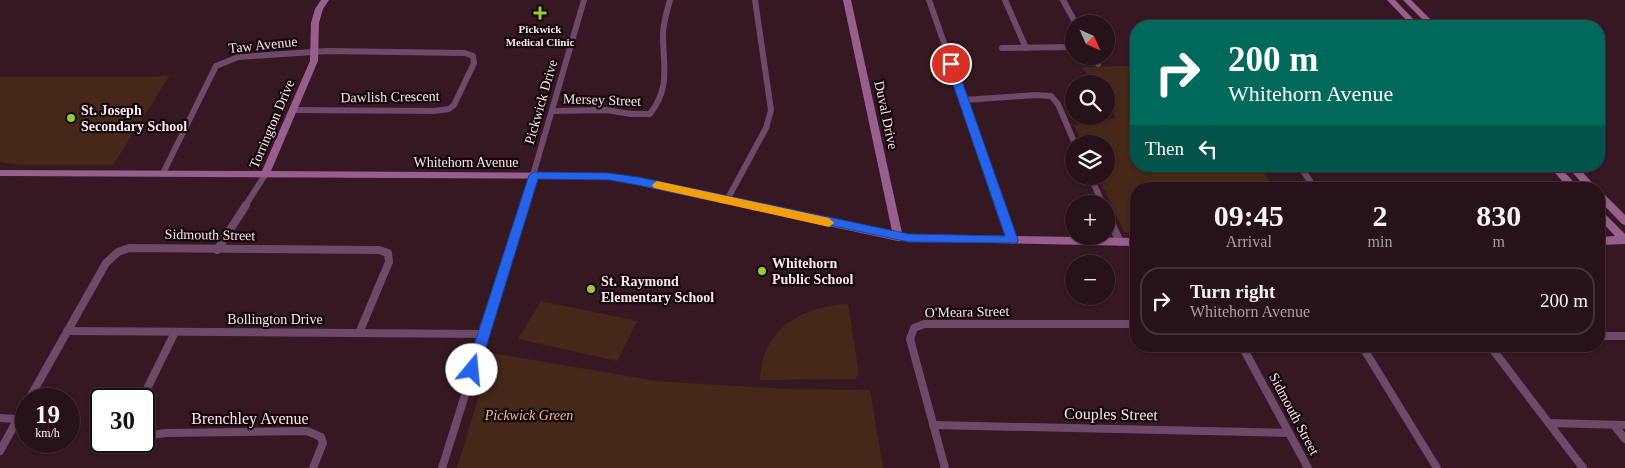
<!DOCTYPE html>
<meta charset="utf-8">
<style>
body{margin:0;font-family:"Times New Roman",serif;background:#301b23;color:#f1f3f6;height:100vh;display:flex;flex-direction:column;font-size:19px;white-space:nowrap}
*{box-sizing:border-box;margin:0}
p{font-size:16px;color:#a59ea2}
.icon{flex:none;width:28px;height:28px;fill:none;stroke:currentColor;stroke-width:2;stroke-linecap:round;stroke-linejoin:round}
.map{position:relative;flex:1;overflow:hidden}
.sheet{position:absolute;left:1130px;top:182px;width:475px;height:170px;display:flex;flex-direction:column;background:#28121a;border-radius:20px;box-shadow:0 1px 4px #0004,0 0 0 1px #443239}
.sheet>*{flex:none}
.hud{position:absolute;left:1130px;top:20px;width:475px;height:152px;border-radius:20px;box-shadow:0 1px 4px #0004,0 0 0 1px #443239;background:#00695c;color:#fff;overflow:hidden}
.needle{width:32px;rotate:135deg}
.tools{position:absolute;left:1065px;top:15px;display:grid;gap:10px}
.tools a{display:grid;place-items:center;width:50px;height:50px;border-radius:50%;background:#28121a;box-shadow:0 1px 4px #0004,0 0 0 1px #443239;font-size:25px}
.speed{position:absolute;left:15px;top:388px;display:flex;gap:10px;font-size:25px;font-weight:700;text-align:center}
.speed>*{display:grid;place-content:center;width:65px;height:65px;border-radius:50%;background:#28121a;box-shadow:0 1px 4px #0004,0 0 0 1px #443239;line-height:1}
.speed small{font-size:12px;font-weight:400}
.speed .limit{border:2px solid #111;border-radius:8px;background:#fff;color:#111}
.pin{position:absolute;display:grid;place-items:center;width:42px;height:42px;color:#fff;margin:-21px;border:2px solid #fff;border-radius:50%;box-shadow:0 1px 5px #0007}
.me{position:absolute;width:55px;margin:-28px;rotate:17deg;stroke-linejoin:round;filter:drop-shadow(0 0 4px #0008)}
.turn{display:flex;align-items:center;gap:18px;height:105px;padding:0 15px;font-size:22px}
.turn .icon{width:65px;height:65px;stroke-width:2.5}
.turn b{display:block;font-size:35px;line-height:42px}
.then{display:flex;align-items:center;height:48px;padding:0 15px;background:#0003;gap:10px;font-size:19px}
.eta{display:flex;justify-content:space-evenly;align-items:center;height:85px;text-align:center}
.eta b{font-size:30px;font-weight:700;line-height:35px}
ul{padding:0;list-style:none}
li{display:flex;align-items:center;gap:15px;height:68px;margin:0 10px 8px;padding:0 5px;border:2px solid #443239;border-radius:20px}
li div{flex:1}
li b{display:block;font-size:19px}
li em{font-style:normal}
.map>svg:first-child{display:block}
.green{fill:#452818}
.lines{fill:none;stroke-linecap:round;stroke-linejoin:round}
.street-far1{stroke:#6d4a67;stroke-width:6}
.street{stroke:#6d4a67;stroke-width:8}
.secondary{fill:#975f8d;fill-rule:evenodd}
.route{fill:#2563eb;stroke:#184099}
.slow{fill:#f59e0b}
.poi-dot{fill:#9bcb33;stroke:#15080c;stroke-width:2}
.labels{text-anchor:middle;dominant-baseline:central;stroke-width:4.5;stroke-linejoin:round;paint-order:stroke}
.far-poi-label{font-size:11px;font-weight:bold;fill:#fae5eb;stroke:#15080c}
.street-label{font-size:14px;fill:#fae5eb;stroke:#15080c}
.poi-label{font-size:14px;font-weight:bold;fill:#fae5eb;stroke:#15080c;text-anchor:start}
.park-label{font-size:14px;font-style:italic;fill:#f8b794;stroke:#15080c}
.near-street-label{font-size:16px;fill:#fae5eb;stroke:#15080c}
</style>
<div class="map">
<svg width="1625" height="468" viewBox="0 0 1625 468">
<rect width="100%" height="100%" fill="#351822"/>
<g class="green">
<path d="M1132,66L1136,74V166H1260L1275,189H1136V233L1124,232L1098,176H1106V144H1083L1074,125L1116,118L1106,100V84H1095L1082,67Z"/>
<path d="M170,75L113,165H20L0,162V77H149Z"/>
<path d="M541,301L637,321L617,361L518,339Z"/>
<path d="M848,304L859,374L855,379L760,380C761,329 802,306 848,304Z"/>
<path d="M492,353L657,381L785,389L870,390L883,468H457Z"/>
</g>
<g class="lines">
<g class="street-far1">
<path d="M929,0L1001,206"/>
<path d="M1005,0L1026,48"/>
<path d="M1063,0L1076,24"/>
<path d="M1002,48L1074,47"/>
<path d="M1094,56L1098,64"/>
<path d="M964,100L1036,95L1051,96L1058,104L1075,144"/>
<path d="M554,111L606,110L631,114H650C671,86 663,67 663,35C663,23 667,11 670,0"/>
<path d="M1300,166L1315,189"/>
<path d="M163,173L216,66L238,57L327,51L465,53L473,56L474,63L454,105L449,109L434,111L292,110"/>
<path d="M1090,176L1103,204"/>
<path d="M727,200L766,128L771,110L755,0"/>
<path d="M245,206L265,175"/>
<path d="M524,206L584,0"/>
</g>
<g class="street">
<path d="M1001,205L1013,240"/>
<path d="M1106,212L1120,242"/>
<path d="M217,250L246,205"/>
<path d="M67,331L483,334"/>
<path d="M1599,336H1625"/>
<path d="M1242,346L1308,468"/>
<path d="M1362,346L1437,468"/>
<path d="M1490,346L1583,468"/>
<path d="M29,399L106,263L118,252L129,248L379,250L388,253L389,262L359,333"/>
<path d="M142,399L175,332"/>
<path d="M0,418L18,419"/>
<path d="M1549,423L1625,425"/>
<path d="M933,425L1289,433"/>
<path d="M1614,425L1625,439"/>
<path d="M144,436L166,433L307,431L321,437L323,443L313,468"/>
<path d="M0,451L26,404"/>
<path d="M442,468L525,205"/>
<path d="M945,468L910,339L914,328L924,324H1136"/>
</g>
<g class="secondary">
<path d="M321,0H329L323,9L319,23L318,61L271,171L609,173L892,231L843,0H851L902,233L909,234L1136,238V246L898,241L609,179L0,176V170L262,171L310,61L311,23L315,9Z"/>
<path d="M1387,0H1395L1420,26H1412Z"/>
<path d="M1403,0H1411L1437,26H1429Z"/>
<path d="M1549,166H1559L1580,189H1569Z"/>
<path d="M1567,166H1577L1598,189H1587Z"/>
<path d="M1599,191L1602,192L1625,215V225L1622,224L1599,200Z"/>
<path d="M1599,209L1602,211L1625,234V244L1599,245V237L1615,236L1599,219Z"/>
</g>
</g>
<path class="route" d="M951,61L956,64L1018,240L1017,243L909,242L638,185L609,180L538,179L479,370L477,374L472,376L468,374L466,370L529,175L534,172L609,173L638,177L909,234L1005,236L946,64Z"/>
<path class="slow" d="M657,181L829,218L834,223L829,227L654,188L652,185Z"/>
<g class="poi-dot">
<path d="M537.5 5.5h5v5h5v5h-5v5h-5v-5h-5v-5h5z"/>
<circle cx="71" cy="118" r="5"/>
<circle cx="762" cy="271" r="5"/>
<circle cx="591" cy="289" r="5"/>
</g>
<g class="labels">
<g class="far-poi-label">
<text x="540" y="29">Pickwick<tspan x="540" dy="13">Medical Clinic</tspan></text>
</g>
<g class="street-label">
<text transform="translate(263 45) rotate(-6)">Taw Avenue</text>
<text transform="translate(390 97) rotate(-1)">Dawlish Crescent</text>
<text transform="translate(602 100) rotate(2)">Mersey Street</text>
<text transform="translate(541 102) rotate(-74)">Pickwick Drive</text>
<text transform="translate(886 115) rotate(78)">Duval Drive</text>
<text transform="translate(272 124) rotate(-67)">Torrington Drive</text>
<text x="466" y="162">Whitehorn Avenue</text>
<text transform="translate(210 235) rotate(1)">Sidmouth Street</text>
<text transform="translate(967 312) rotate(-1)">O'Meara Street</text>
<text x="275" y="319">Bollington Drive</text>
<text transform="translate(1294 414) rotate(62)">Sidmouth Street</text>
</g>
<g class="poi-label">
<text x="81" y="110">St. Joseph<tspan x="81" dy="16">Secondary School</tspan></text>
<text x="772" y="263">Whitehorn<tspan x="772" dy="16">Public School</tspan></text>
<text x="601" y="281">St. Raymond<tspan x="601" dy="16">Elementary School</tspan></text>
</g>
<g class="park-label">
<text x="529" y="415">Pickwick Green</text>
</g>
<g class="near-street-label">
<text transform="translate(1111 414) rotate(1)">Couples Street</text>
<text x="250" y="418">Brenchley Avenue</text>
</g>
</g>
</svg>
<div class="tools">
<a><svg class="needle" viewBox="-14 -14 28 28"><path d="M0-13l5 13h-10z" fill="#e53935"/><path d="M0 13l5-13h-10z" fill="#a59ea2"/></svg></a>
<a><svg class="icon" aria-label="search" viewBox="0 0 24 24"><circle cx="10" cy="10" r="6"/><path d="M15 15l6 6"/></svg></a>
<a><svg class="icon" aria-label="layers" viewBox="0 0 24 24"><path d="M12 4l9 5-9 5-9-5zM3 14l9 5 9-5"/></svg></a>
<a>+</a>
<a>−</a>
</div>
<div class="speed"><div>19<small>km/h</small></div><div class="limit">30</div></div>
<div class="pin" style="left:951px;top:64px;background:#d93025"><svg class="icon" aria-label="arrive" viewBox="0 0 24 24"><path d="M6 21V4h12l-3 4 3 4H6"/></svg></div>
<svg class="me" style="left:472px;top:370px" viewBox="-20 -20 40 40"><circle r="19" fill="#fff"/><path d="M0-13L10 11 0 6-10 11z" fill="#2563eb"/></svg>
<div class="hud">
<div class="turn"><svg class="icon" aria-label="right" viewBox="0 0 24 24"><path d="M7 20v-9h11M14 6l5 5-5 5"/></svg><div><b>200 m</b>Whitehorn Avenue</div></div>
<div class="then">Then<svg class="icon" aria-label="left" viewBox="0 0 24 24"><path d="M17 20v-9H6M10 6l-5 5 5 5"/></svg></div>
</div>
<section class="sheet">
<div class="eta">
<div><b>09:45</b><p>Arrival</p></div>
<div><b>2</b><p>min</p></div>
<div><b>830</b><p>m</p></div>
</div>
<ul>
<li><svg class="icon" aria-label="right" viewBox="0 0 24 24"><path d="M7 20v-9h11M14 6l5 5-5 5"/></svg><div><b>Turn right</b><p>Whitehorn Avenue</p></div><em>200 m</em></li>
</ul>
</section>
</div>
